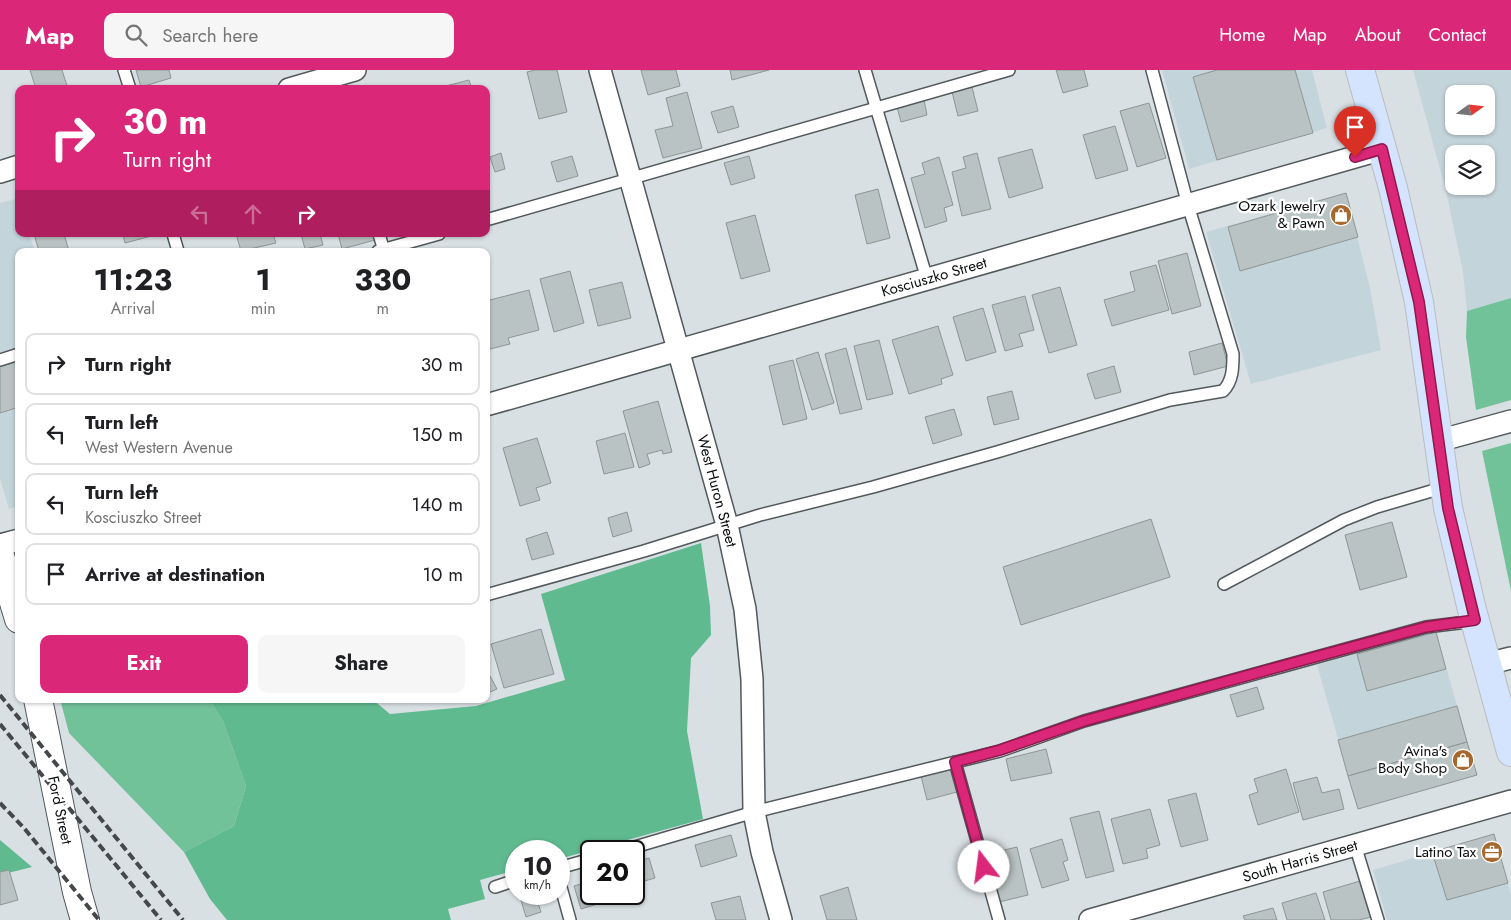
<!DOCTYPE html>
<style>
body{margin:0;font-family:Jost,sans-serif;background:#f6f6f6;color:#202124;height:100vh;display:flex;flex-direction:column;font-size:19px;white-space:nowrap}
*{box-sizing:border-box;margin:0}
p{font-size:16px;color:#757577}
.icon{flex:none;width:28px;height:28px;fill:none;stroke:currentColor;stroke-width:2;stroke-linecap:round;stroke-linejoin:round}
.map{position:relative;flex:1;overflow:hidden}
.panel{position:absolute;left:15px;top:178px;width:475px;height:455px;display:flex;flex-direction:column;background:#fff;border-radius:10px;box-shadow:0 1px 4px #0004}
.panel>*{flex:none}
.banner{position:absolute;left:15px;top:15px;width:475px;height:152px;border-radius:10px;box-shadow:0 1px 4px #0004;background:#db2777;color:#fff;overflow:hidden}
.needle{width:32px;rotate:75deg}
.tools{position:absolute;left:1445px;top:15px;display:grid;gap:10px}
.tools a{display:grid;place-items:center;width:50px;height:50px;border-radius:10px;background:#fff;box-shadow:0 1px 4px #0004;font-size:25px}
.speed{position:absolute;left:505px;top:770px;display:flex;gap:10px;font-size:25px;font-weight:700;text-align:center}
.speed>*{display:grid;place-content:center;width:65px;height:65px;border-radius:50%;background:#fff;box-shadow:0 1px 4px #0004;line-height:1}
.speed small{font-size:12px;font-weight:400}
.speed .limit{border:2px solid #111;border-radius:8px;background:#fff;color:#111}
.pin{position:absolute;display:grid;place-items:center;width:42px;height:42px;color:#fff;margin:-51px -21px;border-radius:50% 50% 50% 0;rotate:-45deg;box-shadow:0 0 5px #0007}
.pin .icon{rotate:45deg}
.me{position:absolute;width:55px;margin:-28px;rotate:345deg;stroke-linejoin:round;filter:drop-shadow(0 0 4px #0008)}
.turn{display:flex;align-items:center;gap:18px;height:105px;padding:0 25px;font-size:22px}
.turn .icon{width:65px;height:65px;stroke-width:2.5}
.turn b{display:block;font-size:35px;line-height:42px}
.lanes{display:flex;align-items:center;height:48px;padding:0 25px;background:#0003;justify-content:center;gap:25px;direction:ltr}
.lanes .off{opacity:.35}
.eta{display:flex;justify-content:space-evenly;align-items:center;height:85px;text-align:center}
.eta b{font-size:30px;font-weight:700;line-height:35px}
.button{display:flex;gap:10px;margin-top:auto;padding:10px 25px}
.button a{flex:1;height:58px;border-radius:10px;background:#db2777;color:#fff;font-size:20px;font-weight:700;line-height:58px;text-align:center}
.button a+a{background:#f6f6f6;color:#202124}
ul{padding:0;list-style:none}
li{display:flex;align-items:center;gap:15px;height:62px;margin:0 10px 8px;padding:0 15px;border:2px solid #e0e0e0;border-radius:10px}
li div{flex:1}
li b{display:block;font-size:19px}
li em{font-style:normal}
header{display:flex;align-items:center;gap:30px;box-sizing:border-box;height:70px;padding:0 25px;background:#db2777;color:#fff}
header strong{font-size:24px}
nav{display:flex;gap:28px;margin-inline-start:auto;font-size:18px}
.search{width:350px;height:45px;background:#f6f6f6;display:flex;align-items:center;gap:12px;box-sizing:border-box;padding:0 18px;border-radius:10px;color:#757577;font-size:19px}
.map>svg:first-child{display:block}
.built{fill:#c4d4db;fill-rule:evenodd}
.green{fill:#71c199}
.forest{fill:#60ba8f}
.building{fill:#bac3c3;stroke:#8d9595}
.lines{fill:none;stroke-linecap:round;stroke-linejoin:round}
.lane-casing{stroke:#52595c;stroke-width:14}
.street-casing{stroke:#52595c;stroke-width:24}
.secondary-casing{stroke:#52595c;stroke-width:30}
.primary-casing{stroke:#babbbc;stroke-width:30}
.lane{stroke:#fff;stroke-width:11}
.street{stroke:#fff;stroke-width:21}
.secondary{stroke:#fff;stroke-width:28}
.primary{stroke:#d4e4fe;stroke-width:28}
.rail{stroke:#44484a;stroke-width:4;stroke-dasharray:8 4;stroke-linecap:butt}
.route-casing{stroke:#8e194d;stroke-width:12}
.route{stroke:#db2777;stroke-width:9}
.labels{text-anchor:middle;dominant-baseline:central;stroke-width:4.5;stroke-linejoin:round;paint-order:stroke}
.poi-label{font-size:15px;fill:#0a0d0e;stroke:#fff;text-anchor:end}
.street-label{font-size:15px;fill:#0a0d0e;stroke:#fff}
</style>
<header>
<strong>Map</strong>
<div class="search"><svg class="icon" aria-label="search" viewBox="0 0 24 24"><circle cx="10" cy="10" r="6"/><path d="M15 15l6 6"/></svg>Search here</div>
<nav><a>Home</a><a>Map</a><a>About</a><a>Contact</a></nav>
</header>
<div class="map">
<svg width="1511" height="850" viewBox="0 0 1511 850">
<rect width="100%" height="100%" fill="#d9e0e4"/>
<g class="built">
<path d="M1162,0H1312L1327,58L1189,99Z"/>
<path d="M1413,0H1511V228L1467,241L1463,202L1446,121ZM1454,24H1486V56H1454ZM1454,84H1486V116H1454Z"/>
<path d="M1346,123L1370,218L1381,280L1251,314L1206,162Z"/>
<path d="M19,128V164H29L35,181H19V277L0,283V133Z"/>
<path d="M19,289V436L9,439L0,409V295Z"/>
<path d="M1436,562L1477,705L1358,739L1317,595Z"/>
<path d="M1494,764L1511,825V850H1387L1373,800Z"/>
</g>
<g class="green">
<path d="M1511,228V330L1476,340L1466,267L1467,241Z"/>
<path d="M1511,373V521L1482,381Z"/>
<path d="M60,629H209L223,651L246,716L234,756L184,782L69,663Z"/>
</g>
<g class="forest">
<path d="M701,473L710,536L711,565L691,588L687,661L703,749L559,789V781H516V800L480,810L485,829L448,839L451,850H227L210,829L184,782L234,756L246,716L223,651L209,629H372L390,644L476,636L565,610L541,524Z"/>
<path d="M0,770L32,797L0,805Z"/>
</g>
<g class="building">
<path d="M30,0H62L68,19H36Z"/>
<path d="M136,0H169L171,8L141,17Z"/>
<path d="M535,0H557L567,42L539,49L527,2Z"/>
<path d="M641,0H676L680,16L648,25Z"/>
<path d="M730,0H769L732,10Z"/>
<path d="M1056,0H1084L1088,16L1063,23Z"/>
<path d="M1217,0H1295L1313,63L1217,90L1193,7Z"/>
<path d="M469,10L472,19H442V17Z"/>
<path d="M972,17L978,41L958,46L952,22Z"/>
<path d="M687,22L702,78L663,88L655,60L673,56L666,28Z"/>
<path d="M924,30L927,45L901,52L897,37Z"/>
<path d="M1149,33L1166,88L1137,97L1120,41Z"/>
<path d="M733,36L739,57L718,63L711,42Z"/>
<path d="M1115,56L1128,100L1096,109L1083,65Z"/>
<path d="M1032,79L1043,118L1009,128L998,88Z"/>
<path d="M501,83L505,99L495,102L490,87Z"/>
<path d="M977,83L991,139L962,146L952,102L966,98L963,87Z"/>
<path d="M572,86L578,106L557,112L551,92Z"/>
<path d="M749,86L755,108L731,115L724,93Z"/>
<path d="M939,87L953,135L944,138L947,151L925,158L911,108L925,104L922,93Z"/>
<path d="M878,119L890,168L867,174L855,125Z"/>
<path d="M1346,123L1358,167L1240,201L1228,157Z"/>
<path d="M755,145L770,201L741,209L726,153Z"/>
<path d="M34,164H64L69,181H39Z"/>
<path d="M123,164H159L125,173Z"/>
<path d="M236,164H273L276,173L241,181Z"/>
<path d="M301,164H320L323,175L305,179Z"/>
<path d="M338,164H374L375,170L342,179Z"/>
<path d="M1187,183L1201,236L1172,244L1158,191Z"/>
<path d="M1156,195L1169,240L1112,256L1104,230L1135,221L1130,202Z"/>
<path d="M570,201L584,253L554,262L540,209Z"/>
<path d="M622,212L631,248L598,256L589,220Z"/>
<path d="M1060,217L1077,275L1049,283L1032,225Z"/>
<path d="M529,220L539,260L508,268L510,274L486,280V231Z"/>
<path d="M1025,226L1034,260L1019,264L1023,276L1005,281L992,235Z"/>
<path d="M983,238L996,282L966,291L953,247Z"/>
<path d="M938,256L953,305L941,309L942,314L909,324L892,270Z"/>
<path d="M879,270L893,324L867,330L854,276Z"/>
<path d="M1222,273L1228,296L1194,305L1189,282Z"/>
<path d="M846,278L862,339L840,344L825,284Z"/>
<path d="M818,282L834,333L812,340L796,289Z"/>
<path d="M19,289V337L0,343V295Z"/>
<path d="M793,290L807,349L783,355L769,296Z"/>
<path d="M1114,296L1121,322L1095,329L1087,304Z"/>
<path d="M1012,321L1019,349L994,355L987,327Z"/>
<path d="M658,331L672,382L663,384L662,380L647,384L650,394L639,398L623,341Z"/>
<path d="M954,339L962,365L933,374L925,347Z"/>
<path d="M625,363L634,397L604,404L596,371Z"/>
<path d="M537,368L551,413L536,418L540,430L520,436L503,378Z"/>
<path d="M627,442L632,461L613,467L608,448Z"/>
<path d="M1151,449L1170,507L1021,555L1003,497Z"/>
<path d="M1392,452L1407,507L1360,520L1345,465Z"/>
<path d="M547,462L554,484L532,490L526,469Z"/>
<path d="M541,559L554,604L504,618L491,574Z"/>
<path d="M1436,562L1446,599L1367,621L1357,584Z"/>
<path d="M490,606L497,619L486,624V608Z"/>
<path d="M1257,617L1264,639L1237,647L1230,625Z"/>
<path d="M1457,636L1467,672L1348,706L1338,670Z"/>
<path d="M1467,672L1477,705L1358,739L1348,706Z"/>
<path d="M1046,679L1052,703L1011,711L1006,689Z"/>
<path d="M951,699L957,722L927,730L921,706Z"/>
<path d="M1286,699L1299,742L1258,755L1249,725L1258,722L1254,709Z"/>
<path d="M1317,707L1322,723L1339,719L1344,739L1303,750L1293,713Z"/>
<path d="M1196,723L1208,770L1181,777L1168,730Z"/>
<path d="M1150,739L1160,775L1146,779L1148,788L1123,794L1111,749Z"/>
<path d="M1099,741L1114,801L1086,808L1070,748Z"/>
<path d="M1494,764L1508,813L1447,830L1432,782Z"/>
<path d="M731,765L737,786L701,797L695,775Z"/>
<path d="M1062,769L1068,790L1063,792L1069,810L1042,818L1030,779Z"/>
<path d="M1017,777L1028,825L999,832L988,784Z"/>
<path d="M649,788L655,808L634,814V792Z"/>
<path d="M9,800L18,830L0,835V802Z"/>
<path d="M591,811V824H602L604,832L581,839L574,816Z"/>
<path d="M1360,811L1371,847L1359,850H1331L1323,822Z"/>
<path d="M848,817L857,850H827L820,826Z"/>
<path d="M1316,823L1325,850H1287L1282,833Z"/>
<path d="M529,824H535L541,842L526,847L520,827Z"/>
<path d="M740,826L746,850H716L711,833Z"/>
<path d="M1273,838L1277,850H1245L1243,846Z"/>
</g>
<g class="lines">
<g class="lane-casing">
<g id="lane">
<path d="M124,0L130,19"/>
<path d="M865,0L927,209"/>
<path d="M486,150L1009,0"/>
<path d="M173,164L178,181"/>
<path d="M379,164L384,181"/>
<path d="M378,181L439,164"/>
<path d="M0,290L19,284"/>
<path d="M1224,514L1344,450L1377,437L1445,417"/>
<path d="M486,525L644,481L760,445L873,417L997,382L1170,330L1223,321C1233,311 1233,297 1233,284L1188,135L1152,0"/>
<path d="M955,692L999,850"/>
<path d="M1355,775L1378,850"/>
<path d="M621,781L754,742L1000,681L1084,651L1426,557L1475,551"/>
<path d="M559,798L591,789"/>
<path d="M559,810L570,850"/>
<path d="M495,817L516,810"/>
</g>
</g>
<g class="street-casing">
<g id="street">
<path d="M600,0L727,455L745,539L752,609L754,742L762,782L781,850"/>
<path d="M289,19L355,0"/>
<path d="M0,102L19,96"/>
<path d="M486,335L1383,79"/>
<path d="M1438,371L1511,351"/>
<path d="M0,475L19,470"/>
<path d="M1487,594L1511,588"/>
<path d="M1090,850L1511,731"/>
</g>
</g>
<g class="secondary-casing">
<g id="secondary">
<path d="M0,486L19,549"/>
<path d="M38,629L77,822L85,850"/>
</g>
</g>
<g class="primary-casing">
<path id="primary" d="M1360,0L1393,118L1419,232L1448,438L1472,540L1511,682"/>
</g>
<use href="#lane" class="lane"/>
<use href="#street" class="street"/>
<use href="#secondary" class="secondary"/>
<use href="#primary" class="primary"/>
<g class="rail">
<path d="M0,625L183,850"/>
<path d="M0,654L161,850"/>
<path d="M0,733L24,758L99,850"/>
</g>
</g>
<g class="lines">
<g class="route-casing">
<path id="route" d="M984,797L955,692L1000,680L1084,651L1300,591L1426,557L1475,550L1448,438L1419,232L1382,79L1355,87"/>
</g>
<use href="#route" class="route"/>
</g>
<defs>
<g id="shop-disc" transform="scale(1.125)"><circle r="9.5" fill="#a6682d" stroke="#fff"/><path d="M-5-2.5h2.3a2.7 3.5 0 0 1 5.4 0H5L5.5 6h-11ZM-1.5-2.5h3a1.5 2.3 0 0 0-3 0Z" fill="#fff"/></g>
<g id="office-disc" transform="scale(1.125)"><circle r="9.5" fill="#a6682d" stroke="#fff"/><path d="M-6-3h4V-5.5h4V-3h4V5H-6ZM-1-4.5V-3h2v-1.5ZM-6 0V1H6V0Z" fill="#fff"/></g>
</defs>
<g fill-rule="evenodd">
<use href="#shop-disc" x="1341" y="145"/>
<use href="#shop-disc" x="1463" y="690"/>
<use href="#office-disc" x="1492" y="782"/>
</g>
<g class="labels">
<g class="poi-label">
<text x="1325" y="136">Ozark Jewelry<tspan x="1325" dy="17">&amp; Pawn</tspan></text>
<text x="1447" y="681">Avina's<tspan x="1447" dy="17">Body Shop</tspan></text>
<text x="1476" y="782">Latino Tax</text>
</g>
<g class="street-label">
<text transform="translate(934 207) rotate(-16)">Kosciuszko Street</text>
<text transform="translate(717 421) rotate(75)">West Huron Street</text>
<text transform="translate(60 740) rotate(78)">Ford Street</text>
<text transform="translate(1300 791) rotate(-16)">South Harris Street</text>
</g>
</g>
</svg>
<div class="tools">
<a><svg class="needle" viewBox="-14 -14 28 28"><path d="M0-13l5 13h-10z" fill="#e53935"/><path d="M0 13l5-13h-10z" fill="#757577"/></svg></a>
<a><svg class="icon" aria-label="layers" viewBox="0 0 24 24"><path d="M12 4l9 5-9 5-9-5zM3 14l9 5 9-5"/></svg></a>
</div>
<div class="speed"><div>10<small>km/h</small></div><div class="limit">20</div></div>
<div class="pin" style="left:1355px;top:87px;background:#d93025"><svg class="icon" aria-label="arrive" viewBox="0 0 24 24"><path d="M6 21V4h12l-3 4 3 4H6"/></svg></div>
<svg class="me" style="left:984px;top:797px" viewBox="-20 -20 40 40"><circle r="19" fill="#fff"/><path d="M0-13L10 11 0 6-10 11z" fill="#db2777"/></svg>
<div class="banner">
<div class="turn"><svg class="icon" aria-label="right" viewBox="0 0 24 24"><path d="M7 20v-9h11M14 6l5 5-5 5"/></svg><div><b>30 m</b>Turn right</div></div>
<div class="lanes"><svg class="icon off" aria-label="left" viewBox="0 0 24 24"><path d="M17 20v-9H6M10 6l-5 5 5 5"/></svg><svg class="icon off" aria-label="ahead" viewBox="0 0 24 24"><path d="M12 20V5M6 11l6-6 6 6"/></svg><svg class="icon" aria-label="right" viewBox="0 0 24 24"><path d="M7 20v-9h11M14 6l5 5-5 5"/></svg></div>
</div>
<section class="panel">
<div class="eta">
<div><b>11:23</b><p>Arrival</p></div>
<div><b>1</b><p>min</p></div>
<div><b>330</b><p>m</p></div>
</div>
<ul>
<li><svg class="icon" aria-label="right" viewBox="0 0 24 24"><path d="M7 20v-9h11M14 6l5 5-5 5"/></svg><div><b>Turn right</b></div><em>30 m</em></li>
<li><svg class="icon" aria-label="left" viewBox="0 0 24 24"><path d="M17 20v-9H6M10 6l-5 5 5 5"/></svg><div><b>Turn left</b><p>West Western Avenue</p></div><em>150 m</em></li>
<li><svg class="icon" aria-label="left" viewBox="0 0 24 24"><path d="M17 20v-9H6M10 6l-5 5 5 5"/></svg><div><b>Turn left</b><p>Kosciuszko Street</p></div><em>140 m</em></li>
<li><svg class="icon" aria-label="arrive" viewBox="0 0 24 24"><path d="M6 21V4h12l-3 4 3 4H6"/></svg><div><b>Arrive at destination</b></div><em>10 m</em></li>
</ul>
<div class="button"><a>Exit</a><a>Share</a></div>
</section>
</div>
